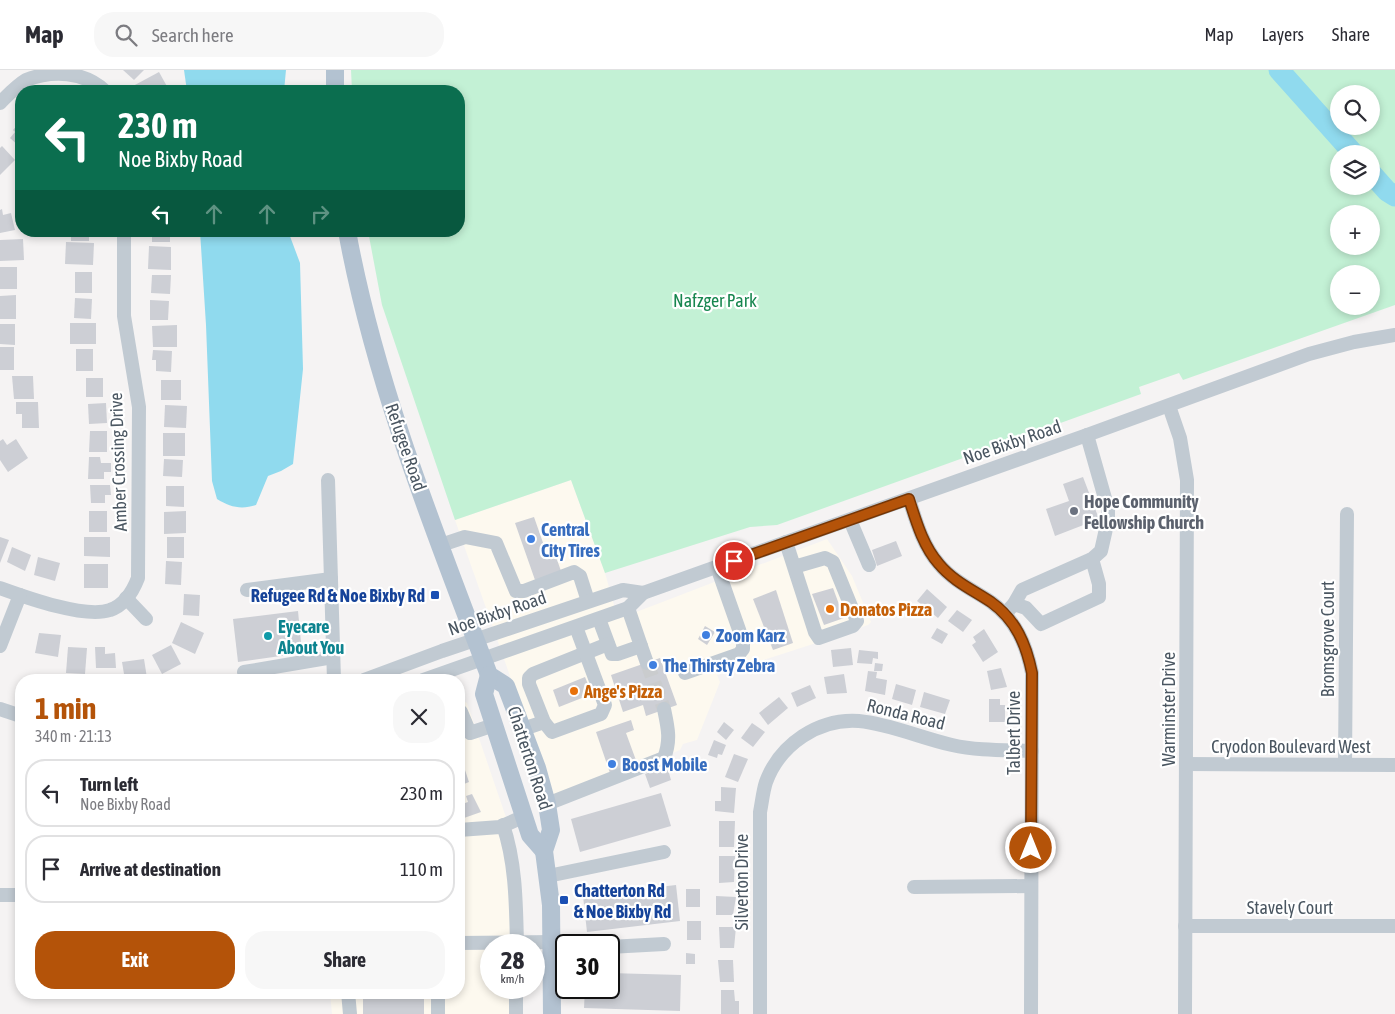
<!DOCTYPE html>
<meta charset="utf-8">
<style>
body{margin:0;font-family:"Asap Condensed",sans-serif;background:#f7f7f7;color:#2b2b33;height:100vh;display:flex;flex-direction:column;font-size:19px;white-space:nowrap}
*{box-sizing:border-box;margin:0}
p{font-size:16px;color:#7c7c81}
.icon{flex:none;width:28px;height:28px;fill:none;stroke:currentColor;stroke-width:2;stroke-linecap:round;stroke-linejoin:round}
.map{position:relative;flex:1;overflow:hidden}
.sheet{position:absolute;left:15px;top:604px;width:450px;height:325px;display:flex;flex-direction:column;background:#fff;border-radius:20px;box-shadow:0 2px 8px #0003}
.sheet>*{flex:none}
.hud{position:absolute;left:15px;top:15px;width:450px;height:152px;border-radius:20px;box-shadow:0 2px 8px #0003;background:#0b6e4f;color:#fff;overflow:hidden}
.tools{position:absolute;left:1330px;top:15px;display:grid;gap:10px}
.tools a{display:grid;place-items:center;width:50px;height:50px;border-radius:50%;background:#fff;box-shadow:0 2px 8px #0003;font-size:25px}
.speed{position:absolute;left:480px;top:864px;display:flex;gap:10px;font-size:25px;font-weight:700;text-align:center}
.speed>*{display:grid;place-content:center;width:65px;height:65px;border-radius:50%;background:#fff;box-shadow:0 2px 8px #0003;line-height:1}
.speed small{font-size:12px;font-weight:400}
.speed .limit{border:2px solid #111;border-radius:8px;background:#fff;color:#111}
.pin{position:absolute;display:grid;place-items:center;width:42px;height:42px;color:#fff;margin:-21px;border:2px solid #fff;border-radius:50%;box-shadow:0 1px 5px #0007}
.me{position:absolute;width:55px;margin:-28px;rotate:0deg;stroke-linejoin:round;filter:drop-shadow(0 0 4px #0008)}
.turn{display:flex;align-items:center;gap:18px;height:105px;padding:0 20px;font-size:22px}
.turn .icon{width:65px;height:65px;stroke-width:2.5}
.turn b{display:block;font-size:35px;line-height:42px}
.lanes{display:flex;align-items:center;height:48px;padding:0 20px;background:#0003;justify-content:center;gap:25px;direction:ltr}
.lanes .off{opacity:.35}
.round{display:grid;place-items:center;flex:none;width:52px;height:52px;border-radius:20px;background:#f7f7f7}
.head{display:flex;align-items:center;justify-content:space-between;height:85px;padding:0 20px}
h1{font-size:30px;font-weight:700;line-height:38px;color:#b45309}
.action{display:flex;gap:10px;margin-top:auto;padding:10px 20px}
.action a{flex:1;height:58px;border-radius:20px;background:#b45309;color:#fff;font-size:20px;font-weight:700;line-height:58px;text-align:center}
.action a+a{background:#f7f7f7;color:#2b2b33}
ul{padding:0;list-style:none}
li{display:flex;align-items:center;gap:15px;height:68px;margin:0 10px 8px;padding:0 10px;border:2px solid #e1e1e2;border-radius:20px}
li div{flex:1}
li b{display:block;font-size:19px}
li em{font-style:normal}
header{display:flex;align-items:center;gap:30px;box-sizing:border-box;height:70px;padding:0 25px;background:#fff;border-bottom:1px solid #e1e1e2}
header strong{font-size:24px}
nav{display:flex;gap:28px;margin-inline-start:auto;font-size:18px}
.search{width:350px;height:45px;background:#f7f7f7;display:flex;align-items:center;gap:12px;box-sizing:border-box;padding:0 18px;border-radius:20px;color:#7c7c81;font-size:19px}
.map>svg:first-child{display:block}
.commercial{fill:#fdf9ef}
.green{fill:#c3f1d5;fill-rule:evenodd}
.water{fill:#90daee}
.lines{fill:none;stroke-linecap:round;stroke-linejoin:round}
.river{stroke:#90daee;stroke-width:21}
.building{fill:#cdcfd5}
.minor-tunnel{stroke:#caccce;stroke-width:14;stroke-dasharray:14 7;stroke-linecap:butt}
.minor{stroke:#c1cad2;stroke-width:14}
.major{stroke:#b3c2d1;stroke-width:18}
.route-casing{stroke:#753606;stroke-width:12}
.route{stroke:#b45309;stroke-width:9}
.worship-dot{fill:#6b7280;stroke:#fff;stroke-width:2}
.shop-dot{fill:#3f7fe0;stroke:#fff;stroke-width:2}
.transit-dot{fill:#1a4fb4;stroke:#fff;stroke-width:2}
.food-dot{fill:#e8710a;stroke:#fff;stroke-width:2}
.culture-dot{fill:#0f9aa8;stroke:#fff;stroke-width:2}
.labels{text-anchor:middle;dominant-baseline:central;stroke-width:4.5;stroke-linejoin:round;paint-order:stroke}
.park-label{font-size:18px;fill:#17864f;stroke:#fff}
.street-label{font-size:18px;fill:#4a5661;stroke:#fff}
.worship-label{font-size:18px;font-weight:bold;fill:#5b616d;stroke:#fff;text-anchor:start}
.shop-label{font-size:18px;font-weight:bold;fill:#366cbe;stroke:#fff;text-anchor:start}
.transit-label{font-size:18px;font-weight:bold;fill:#164399;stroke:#fff;text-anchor:end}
.food-label{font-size:18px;font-weight:bold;fill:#c56008;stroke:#fff;text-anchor:start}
.culture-label{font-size:18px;font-weight:bold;fill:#0d838f;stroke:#fff;text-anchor:start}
</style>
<header>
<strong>Map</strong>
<div class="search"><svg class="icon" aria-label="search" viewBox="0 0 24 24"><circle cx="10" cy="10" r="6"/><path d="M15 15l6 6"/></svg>Search here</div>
<nav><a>Map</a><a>Layers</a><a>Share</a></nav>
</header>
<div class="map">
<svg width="1395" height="944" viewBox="0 0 1395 944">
<rect width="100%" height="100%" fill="#f5f3f3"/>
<g class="commercial">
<path d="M571,410L605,503L618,549L827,469L852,506L871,552L868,555L810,575L717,605L720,612L697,670L683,674L680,680L554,731L455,450Z"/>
<path d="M459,628L467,633L511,762L523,875H491V918H523L522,944H332L330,923L459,922Z"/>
</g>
<g class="green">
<path d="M351,0H1395V235L1183,310L1179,303L1139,317L1141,324L777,455L750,457L605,503L571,410L455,450L382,235L368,161H459V21H352ZM1339,24H1371V56H1339ZM1339,84H1371V116H1339ZM1339,144H1371V176H1339ZM1339,204H1371V236H1339Z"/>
<path d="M243,923H330V929L243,925Z"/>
</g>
<g class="water">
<path d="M184,0H286L284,21H187Z"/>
<path d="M200,161H288L300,193L303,299L293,394L281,401L268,406L256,435C241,440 230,437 217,429L212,411L206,255Z"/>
</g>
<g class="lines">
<g class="river">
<path d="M1279,0L1354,84"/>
<path d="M1371,103L1387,121L1395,126"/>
</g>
</g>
<g class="building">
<path d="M123,0H144L134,10Z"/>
<path d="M159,2L169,20L136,21L133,16Z"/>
<path d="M21,51V78L10,68L15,62L13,60Z"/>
<path d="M2,76L15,90L0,105V78Z"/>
<path d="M2,139L3,145L11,143L15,160L0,163V140Z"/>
<rect x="71" y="161" width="18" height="10"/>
<rect x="152" y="161" width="18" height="11"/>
<path d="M23,169L24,190L0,191V170Z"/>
<path d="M66,172L94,173L93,195L65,194Z"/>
<path d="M149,176L171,177V200L148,199Z"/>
<rect x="0" y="197" width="17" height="22"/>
<rect x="75" y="202" width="17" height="21"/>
<path d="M152,205H171L170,224L151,223Z"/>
<path d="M16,225V249H0V226Z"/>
<path d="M75,228L92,229L91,249L74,248Z"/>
<path d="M150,230L169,231L168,250H150Z"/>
<rect x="70" y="253" width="26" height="21"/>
<path d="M0,254H15V275L0,274Z"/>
<path d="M177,255V277H153L152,256Z"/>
<rect x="0" y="277" width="14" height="23"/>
<rect x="76" y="279" width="17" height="22"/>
<path d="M153,280L172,281L171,302L156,301V290H152Z"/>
<path d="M12,306H33L34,329H14Z"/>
<rect x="86" y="308" width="17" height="19"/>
<rect x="161" y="310" width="20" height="20"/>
<path d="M16,332H38L39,358H22V344H16Z"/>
<path d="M106,333L107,353L89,354L88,334Z"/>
<path d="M165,335L187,336L186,358L164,357Z"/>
<path d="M90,361H107V382H89Z"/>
<rect x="163" y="363" width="22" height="23"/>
<path d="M3,369L7,375L16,369L28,388L8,402L0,390V371Z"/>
<path d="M89,387H100L101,393H111V402H104V409H88Z"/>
<path d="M164,389L183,390L182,407L163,406Z"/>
<path d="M1083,407L1099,449L1055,466L1046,439L1069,431L1063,414Z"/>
<path d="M90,415H110L111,425H105V433H91Z"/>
<path d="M166,416H184V437L166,436Z"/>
<rect x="89" y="441" width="18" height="21"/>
<path d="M186,441V463L164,464V442Z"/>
<path d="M534,447L548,487L555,484L561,501L535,510L515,453Z"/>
<path d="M0,467L9,470L0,493Z"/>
<path d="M84,467H110V487L84,486Z"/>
<rect x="167" y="467" width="17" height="21"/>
<path d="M896,471L902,486L877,496L872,480Z"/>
<path d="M12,477L31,485L25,501L7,492Z"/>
<path d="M38,487L60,493L55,511L34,505Z"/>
<path d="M166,491L182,492L181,515L165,514Z"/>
<rect x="84" y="494" width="24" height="24"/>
<path d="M833,518L844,548L824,555L812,524Z"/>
<path d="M927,519L947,537L938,548L917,531Z"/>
<path d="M776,520L793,573L773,580L753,529Z"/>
<path d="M184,524L200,525L199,546L183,545Z"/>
<path d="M957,540L972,550L963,562L948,551Z"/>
<path d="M298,541L302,583L238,592L233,549Z"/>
<path d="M181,552L204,563L195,584L172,573Z"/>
<path d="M705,556L715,562L707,575L698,569Z"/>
<path d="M937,558L948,564L942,574L931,568Z"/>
<path d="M984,559L998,582L983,592L972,575L976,572L973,567Z"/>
<path d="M39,563L61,565L58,587L35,583Z"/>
<path d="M171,575L181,594L162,604L152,585Z"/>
<path d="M68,577L87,578L85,604L66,603Z"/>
<path d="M95,577H105V584L115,583L116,598H96Z"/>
<path d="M851,578L853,595L833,597L831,580Z"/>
<path d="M859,580L878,582V589L873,588L872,594L857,593Z"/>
<path d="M660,588L677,635L646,646L643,635L623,642L611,605Z"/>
<path d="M144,589L147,608L125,610L122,592Z"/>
<path d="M875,593L883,594L882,601H874Z"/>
<path d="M1001,598L1007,617L991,620L987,601Z"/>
<path d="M868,601L877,602L876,608L887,610L885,625L865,621Z"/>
<path d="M844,604L847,623L827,624L824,607Z"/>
<path d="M585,607L592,624L559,637L553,620Z"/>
<path d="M896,614L916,620L912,635L892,629Z"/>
<path d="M810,615L816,628L797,637L791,623Z"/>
<path d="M924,622L950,630L945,644L920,637Z"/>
<path d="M779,627L788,638L768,655L759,643Z"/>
<path d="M989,629H1000V635H1005V652H989Z"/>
<path d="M631,650L634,660L626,663L637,693L610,703L596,662Z"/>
<path d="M724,652L734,660L726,670L717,662Z"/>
<path d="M752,653L765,662L753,677L741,668Z"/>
<path d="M714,670L726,675L722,685L718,684L717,688L708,685Z"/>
<path d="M734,684L748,689L738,712L725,707Z"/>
<path d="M461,688L469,712L459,716V689Z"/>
<path d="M667,696L671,710L650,718L645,704Z"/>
<path d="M721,717L736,718L734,743L715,741V731H721Z"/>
<path d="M661,723L671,756L580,782L571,749Z"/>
<path d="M472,724L481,742L464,748L459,735L468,732L466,726Z"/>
<path d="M719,751H735L734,777H719Z"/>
<path d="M719,786H735L734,812L719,813Z"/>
<path d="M676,815L680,851L587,862L583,826Z"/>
<rect x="686" y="819" width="14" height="18"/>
<path d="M716,826L736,827L733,845H716Z"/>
<rect x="687" y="851" width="14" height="19"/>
<path d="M719,857H736L734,878H720Z"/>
<path d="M686,883L695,884V894H686Z"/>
<path d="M718,890H733L734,912H720Z"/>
<path d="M609,903L681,905L680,941L584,938L585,918H609Z"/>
<path d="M721,920H734L735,931H739V944H721Z"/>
<rect x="363" y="922" width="61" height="22"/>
</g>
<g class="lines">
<path class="minor-tunnel" d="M647,593L664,639"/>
<g class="minor">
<path d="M0,33C8,25 16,16 26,10C52,0 84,1 105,21"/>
<path d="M1169,336L1180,368L1187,410L1185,944"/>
<path d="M328,410L334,610"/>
<path d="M909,429C916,451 923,476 939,494C953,511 973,520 991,532C1016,550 1026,574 1032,603L1031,944"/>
<path d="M850,450L869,495"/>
<path d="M786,472L815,562L819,568L853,556L857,551L833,492L825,488L794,497"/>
<path d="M441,475L465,467L496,473L516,521H524L574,502L580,506L588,531"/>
<path d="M0,518C25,527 85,549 110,540C125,535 133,521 138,508L139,337L124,246V161"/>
<path d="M247,520L331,509"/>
<path d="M126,528L146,549"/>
<path d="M1014,534L1026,538L1041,554L1099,527V514L1092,489"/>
<path d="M1005,544L1014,534L1022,520L1092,489L1101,481L1108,450V439L1087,365"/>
<path d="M599,549L612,584H618L641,576L628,538"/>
<path d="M0,576L20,525"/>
<path d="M641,576L647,593"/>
<path d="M244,602L333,587"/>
<path d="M685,603L739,584L743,579V571L717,497"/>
<path d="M364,610L442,581L623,520L643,523L1087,365L1309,284L1354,272L1395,265"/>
<path d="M423,610L628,538L643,523"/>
<path d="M0,639L21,646"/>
<path d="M459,640L461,642L470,663L494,655"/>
<path d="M544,652L529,614V608L533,604L608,574"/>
<path d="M523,659L544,652L552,662L601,644L605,635L576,557"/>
<path d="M1186,694L1395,695"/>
<path d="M1345,694L1347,444"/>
<path d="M547,734L664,688C671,670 668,658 664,639"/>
<path d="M503,755C516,793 516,835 517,875"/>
<path d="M459,760L500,757L525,746"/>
<path d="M548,806L664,782"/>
<path d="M914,817L1031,816"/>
<path d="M0,825H21"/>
<path d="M1185,856H1395"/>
<path d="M459,873L553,872"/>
<path d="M609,877L664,874"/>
<path d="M553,879H566"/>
<path d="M348,922L350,944"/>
<path d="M438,922V944"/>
<path d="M516,944V918"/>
<path d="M760,944V742C762,732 763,721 766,712C780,674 819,648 859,651C890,654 921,668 952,675C978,681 1005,680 1032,681"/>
</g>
<g class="major">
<path d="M335,0V21"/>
<path d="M347,161C375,314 434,460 489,605L506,616L537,698L547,734L551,760L544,781L551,835L552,944"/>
<path d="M489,605L484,624L530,765L544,781"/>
</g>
</g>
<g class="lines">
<g class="route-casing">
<path id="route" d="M734,491L909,429C916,451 923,476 939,494C953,511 973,520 991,532C1016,550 1026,574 1032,603L1031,778"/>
</g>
<use href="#route" class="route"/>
</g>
<circle class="worship-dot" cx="1074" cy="441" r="5"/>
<g class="shop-dot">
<circle cx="531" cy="469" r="5"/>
<circle cx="706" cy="565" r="5"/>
<circle cx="653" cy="595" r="5"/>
<circle cx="612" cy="694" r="5"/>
</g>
<g class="transit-dot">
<rect x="430" y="520" width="10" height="10" rx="2.5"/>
<rect x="559" y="825" width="10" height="10" rx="2.5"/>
</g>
<g class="food-dot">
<circle cx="830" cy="539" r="5"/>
<circle cx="574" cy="621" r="5"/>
</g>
<circle class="culture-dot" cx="268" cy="566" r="5"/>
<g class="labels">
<g class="park-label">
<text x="715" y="230">Nafzger Park</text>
</g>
<g class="street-label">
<text transform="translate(1012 372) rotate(-19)">Noe Bixby Road</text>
<text transform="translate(406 377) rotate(71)">Refugee Road</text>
<text transform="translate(118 392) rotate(-92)">Amber Crossing Drive</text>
<text transform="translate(497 543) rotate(-19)">Noe Bixby Road</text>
<text transform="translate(1327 569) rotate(-90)">Bromsgrove Court</text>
<text transform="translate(1168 639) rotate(-90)">Warminster Drive</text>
<text transform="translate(906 644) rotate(14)">Ronda Road</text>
<text transform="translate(1013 663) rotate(-90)">Talbert Drive</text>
<text x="1291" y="676">Cryodon Boulevard West</text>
<text transform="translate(530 688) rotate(72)">Chatterton Road</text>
<text transform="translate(741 812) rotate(-90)">Silverton Drive</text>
<text x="1290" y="837">Stavely Court</text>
</g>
<g class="worship-label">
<text x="1084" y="431">Hope Community<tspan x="1084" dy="21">Fellowship Church</tspan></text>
</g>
<g class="shop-label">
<text x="541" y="459">Central<tspan x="541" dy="21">City Tires</tspan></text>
<text x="716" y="565">Zoom Karz</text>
<text x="663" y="595">The Thirsty Zebra</text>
<text x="622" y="694">Boost Mobile</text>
</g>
<g class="transit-label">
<text x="425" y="525">Refugee Rd &amp; Noe Bixby Rd</text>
<text x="574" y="820" text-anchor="start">Chatterton Rd<tspan x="574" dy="21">&amp; Noe Bixby Rd</tspan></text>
</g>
<g class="food-label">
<text x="840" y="539">Donatos Pizza</text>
<text x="584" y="621">Ange's Pizza</text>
</g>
<g class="culture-label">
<text x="278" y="556">Eyecare<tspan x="278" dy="21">About You</tspan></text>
</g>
</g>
</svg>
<div class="tools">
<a><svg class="icon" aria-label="search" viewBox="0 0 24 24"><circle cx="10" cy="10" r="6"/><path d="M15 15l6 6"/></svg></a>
<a><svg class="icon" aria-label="layers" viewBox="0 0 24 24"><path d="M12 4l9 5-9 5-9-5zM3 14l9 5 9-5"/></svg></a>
<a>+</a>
<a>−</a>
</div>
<div class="speed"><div>28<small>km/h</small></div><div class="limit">30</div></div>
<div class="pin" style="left:734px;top:491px;background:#d93025"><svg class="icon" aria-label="arrive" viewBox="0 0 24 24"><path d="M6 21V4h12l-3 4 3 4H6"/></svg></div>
<svg class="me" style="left:1031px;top:778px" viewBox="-20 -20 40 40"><circle r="17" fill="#b45309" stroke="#fff" stroke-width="3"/><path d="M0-11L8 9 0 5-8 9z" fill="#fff"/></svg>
<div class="hud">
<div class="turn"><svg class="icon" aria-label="left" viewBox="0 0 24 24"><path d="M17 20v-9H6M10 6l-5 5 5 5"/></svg><div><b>230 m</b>Noe Bixby Road</div></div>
<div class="lanes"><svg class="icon" aria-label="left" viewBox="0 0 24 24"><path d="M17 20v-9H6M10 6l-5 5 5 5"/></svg><svg class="icon off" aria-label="ahead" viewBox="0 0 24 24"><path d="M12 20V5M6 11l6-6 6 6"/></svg><svg class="icon off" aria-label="ahead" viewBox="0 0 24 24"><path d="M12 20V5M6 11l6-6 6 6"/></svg><svg class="icon off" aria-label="right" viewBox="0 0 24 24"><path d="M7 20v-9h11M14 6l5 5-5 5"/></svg></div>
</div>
<section class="sheet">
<div class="head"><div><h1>1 min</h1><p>340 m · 21:13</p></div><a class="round"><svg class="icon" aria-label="close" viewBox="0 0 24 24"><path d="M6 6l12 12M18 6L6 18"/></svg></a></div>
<ul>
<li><svg class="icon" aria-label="left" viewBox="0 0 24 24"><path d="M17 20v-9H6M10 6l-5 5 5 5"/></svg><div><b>Turn left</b><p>Noe Bixby Road</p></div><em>230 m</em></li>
<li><svg class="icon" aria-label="arrive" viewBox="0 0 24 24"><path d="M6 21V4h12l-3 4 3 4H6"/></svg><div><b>Arrive at destination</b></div><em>110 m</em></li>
</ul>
<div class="action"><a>Exit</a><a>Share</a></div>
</section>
</div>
